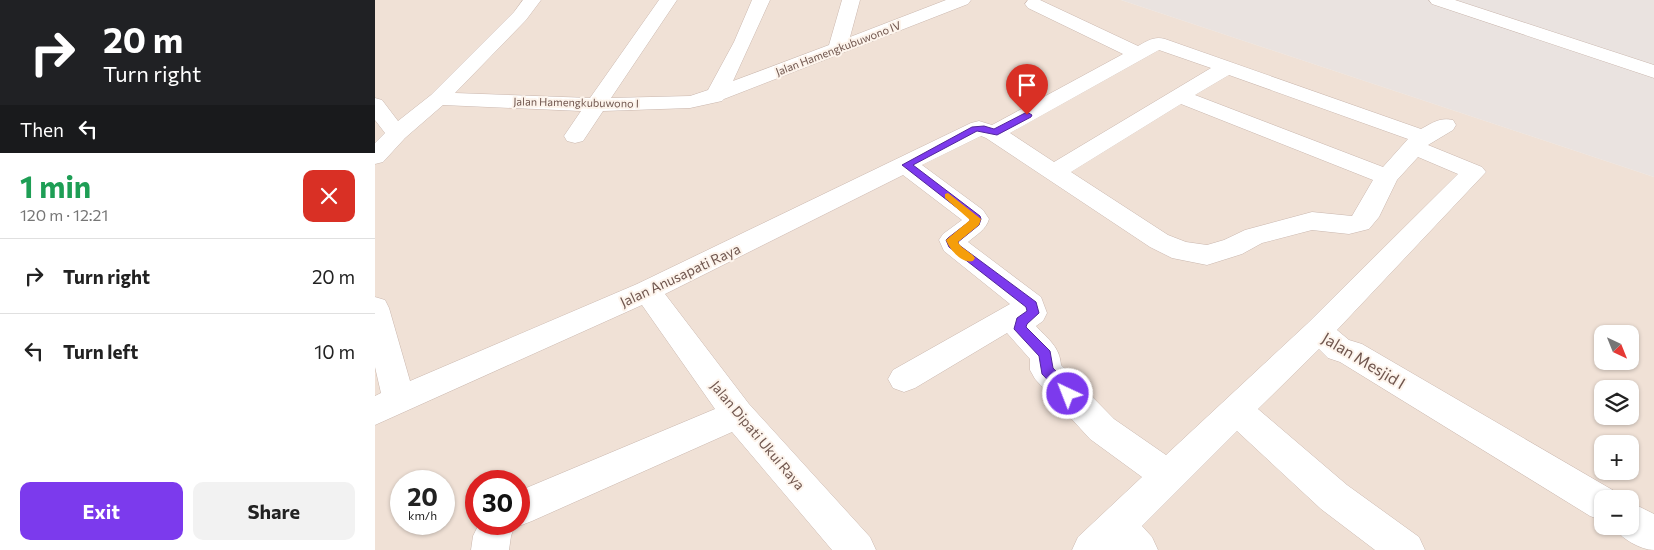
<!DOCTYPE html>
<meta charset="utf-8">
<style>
body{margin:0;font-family:Commissioner,sans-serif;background:#f2f2f2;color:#222;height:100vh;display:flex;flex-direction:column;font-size:19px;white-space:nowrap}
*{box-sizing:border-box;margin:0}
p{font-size:16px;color:#767676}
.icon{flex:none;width:28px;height:28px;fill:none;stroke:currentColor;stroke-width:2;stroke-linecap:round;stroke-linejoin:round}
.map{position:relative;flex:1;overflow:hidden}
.panel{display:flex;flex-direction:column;background:#fff;width:375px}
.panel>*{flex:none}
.top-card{background:#202124;color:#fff;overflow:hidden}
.needle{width:32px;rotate:137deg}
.tools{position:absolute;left:1219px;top:325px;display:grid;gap:10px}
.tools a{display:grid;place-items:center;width:45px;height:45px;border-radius:10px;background:#fff;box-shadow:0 1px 4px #0004;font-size:25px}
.speed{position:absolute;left:15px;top:470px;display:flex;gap:10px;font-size:25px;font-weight:700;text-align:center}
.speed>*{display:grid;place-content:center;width:65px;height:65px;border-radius:50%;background:#fff;box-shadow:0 1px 4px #0004;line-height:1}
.speed small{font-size:12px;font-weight:400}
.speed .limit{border:8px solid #d22;background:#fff;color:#111}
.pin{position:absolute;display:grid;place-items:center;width:42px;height:42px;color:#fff;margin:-51px -21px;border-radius:50% 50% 50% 0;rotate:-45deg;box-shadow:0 0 5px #0007}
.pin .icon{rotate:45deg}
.me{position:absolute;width:55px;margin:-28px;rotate:317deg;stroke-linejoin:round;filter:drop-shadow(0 0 4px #0008)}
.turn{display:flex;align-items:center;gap:18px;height:105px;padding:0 20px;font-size:22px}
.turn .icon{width:65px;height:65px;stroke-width:2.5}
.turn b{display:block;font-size:35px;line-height:42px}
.then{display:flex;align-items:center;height:48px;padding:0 20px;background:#0003;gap:10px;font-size:19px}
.round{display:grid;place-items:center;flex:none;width:52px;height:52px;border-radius:10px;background:#f2f2f2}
.head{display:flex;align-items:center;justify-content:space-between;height:85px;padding:0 20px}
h1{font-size:30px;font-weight:700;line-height:38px;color:#1e9e55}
.action{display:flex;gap:10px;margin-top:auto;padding:10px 20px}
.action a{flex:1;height:58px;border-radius:10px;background:#7c3aed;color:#fff;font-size:20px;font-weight:700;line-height:58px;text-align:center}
.action a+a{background:#f2f2f2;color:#222}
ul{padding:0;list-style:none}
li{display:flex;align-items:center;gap:15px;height:75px;padding:0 20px;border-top:1px solid #e0e0e0}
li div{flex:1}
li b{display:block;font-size:19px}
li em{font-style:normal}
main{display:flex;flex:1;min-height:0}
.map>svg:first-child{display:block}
.residential{fill:#f0e1d6;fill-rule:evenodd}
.industrial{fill:#eae3e0}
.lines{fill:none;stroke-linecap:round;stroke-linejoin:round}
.minor-casing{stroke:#cab7ae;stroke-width:1}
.minor{fill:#fff;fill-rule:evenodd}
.route{fill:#7c3aed;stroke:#51269a}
.slow{fill:#f59e0b}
.labels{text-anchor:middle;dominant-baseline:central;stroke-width:4;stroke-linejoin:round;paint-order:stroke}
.far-street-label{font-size:11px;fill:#70564e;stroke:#fdf4ec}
.street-label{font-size:14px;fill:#70564e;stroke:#fdf4ec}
.near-street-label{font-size:16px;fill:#70564e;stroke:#fdf4ec}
</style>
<main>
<section class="panel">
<div class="top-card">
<div class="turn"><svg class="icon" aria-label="right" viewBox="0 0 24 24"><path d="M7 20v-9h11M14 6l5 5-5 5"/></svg><div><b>20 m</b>Turn right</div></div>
<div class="then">Then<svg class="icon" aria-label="left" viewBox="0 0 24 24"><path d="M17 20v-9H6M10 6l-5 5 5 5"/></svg></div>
</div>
<div class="head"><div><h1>1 min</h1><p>120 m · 12:21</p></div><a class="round" style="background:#d93025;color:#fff"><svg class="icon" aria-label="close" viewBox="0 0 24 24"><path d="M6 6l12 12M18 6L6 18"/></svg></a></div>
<ul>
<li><svg class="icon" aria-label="right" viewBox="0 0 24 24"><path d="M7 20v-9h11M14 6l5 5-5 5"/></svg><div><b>Turn right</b></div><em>20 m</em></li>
<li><svg class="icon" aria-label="left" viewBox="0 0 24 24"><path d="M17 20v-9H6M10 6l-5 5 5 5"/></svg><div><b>Turn left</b></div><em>10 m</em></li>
</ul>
<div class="action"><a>Exit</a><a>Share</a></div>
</section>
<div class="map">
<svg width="1279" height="550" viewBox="0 0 1279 550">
<rect width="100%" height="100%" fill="#f9f0e7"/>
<path class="residential" d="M0,0H746L1279,177V550H0ZM1228,334H1255V361H1228ZM1228,389H1255V416H1228ZM1228,444H1255V471H1228ZM26,481H69V524H26ZM101,481H144V524H101ZM1228,499H1255V526H1228Z"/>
<path class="industrial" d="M746,0H1279V177Z"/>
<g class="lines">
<g class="minor-casing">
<g id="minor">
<path d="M148,0H166L151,20L80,93L215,98L284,0H302L236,98L315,96L333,90L359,42L377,0H395L358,81L454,45L467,0H485L475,37L571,0H596L593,4L349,99L347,101L315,108L228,111L208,141L200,143L192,141L189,136L206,111L68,105L30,138L8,162L0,164V143L10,133L0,120V98L7,100L23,121L56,95L139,12Z"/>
<path d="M653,0H665L763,46C772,41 779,36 790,39L1046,129C1057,123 1065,117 1078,120L1081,125L1078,130L1053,145L1107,167L1111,172L962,330L974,340L987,344L1241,492L1244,499H1228V521L1215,516L965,362L953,358L944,349L883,409L972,485L1044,537L1050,550H1000L946,509L862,431L767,526L777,537L783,550H697L703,537L767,477L715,439L660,379L655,370V359L632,333L540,388L529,392L518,388L513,379L518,370L635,304L569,251L564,240L568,234L587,220L528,175L290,294L374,404L495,537L501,550H457L357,432L157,521L144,526L140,525L136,536L134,550H96L98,536L104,524H144V491L340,409L267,305L0,425V396L6,393L0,367V297L10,300L14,308L35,381L262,284L596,123L604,121L617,125L748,54L653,8L650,4ZM784,50L836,68L679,162L635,133ZM854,75L1033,139L1008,167L820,95ZM806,104L998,180L977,216L937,212L870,230L849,240L832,245L811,242L793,235L696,172ZM606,136L611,138L775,247L797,258L832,265L867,254L887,243L937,230L974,234L994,229L1004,217L1022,180L1043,157L1083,174L933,323L791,455L739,419L686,365C685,347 673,339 661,326L668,321L672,313L666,297L593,242C601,235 611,230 614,219L608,210L547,165Z"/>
<path d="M1054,0H1080L1279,65V78L1057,4Z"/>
<path d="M1255,502L1279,514V550C1266,550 1244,538 1239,526H1255Z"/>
</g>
</g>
<use href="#minor" class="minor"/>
</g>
<path class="route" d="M652,112L657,115L656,117L622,135L602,131L538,165L605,216L606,219L604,225L583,242L584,245L661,302L664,313L652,324L651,327L675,351L678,368L698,390L700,394L698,397L693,399L689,397L667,374L664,356L639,329L642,318L652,311L651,307L574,247L571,240L573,238L595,221V218L527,165L597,127L609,126L619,129Z"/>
<path class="slow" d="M573,193L606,219L604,225L583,242C586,249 595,251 600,258L598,261C587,264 575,250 571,240L595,220L570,198V194Z"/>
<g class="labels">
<g class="far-street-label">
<text transform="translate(463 48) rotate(-21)">Jalan Hamengkubuwono IV</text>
<text transform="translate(201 102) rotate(1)">Jalan Hamengkubuwono I</text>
</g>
<g class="street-label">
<text transform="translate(305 275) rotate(-25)">Jalan Anusapati Raya</text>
<text transform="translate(383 435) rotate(50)">Jalan Dipati Ukui Raya</text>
</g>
<g class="near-street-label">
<text transform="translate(989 360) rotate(31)">Jalan Mesjid I</text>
</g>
</g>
</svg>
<div class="tools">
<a><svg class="needle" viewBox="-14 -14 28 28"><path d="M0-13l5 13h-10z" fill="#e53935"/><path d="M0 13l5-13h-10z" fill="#767676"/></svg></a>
<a><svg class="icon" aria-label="layers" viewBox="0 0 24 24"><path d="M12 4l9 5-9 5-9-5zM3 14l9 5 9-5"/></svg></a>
<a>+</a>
<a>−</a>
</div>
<div class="speed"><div>20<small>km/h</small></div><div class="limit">30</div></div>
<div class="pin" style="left:652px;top:115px;background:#d93025"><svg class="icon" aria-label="arrive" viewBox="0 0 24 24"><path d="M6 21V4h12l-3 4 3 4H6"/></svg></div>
<svg class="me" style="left:693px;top:394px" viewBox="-20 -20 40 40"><circle r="17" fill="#7c3aed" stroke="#fff" stroke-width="3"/><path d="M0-11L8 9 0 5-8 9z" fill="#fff"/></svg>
</div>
</main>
